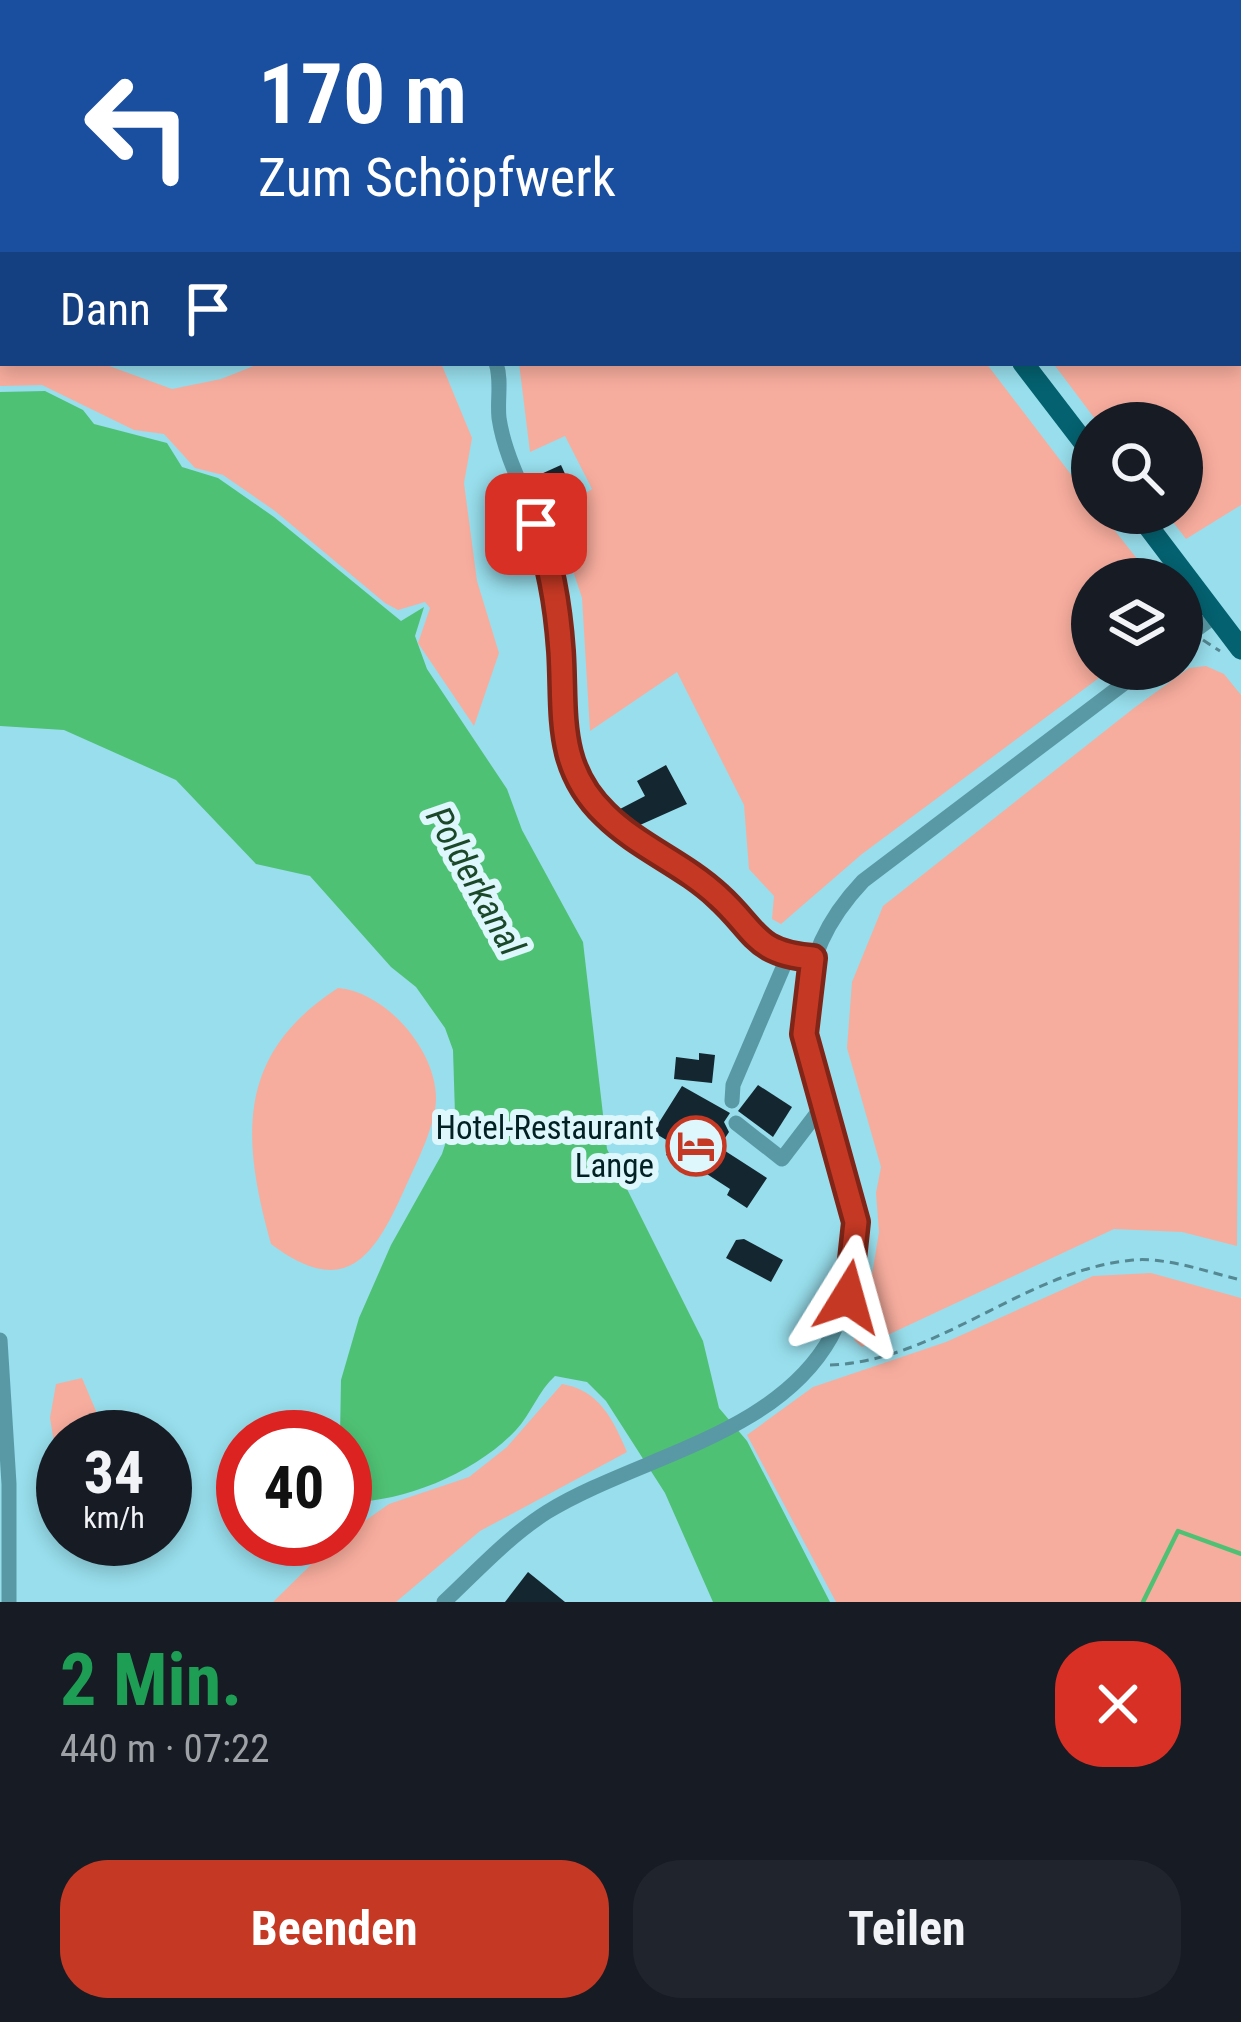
<!DOCTYPE html>
<html lang="de">
<meta charset="utf-8">
<style>
body{margin:0;font-family:"Roboto Condensed",sans-serif;background:#20242c;color:#f1f3f6;height:100vh;display:flex;flex-direction:column;font-size:45px;white-space:nowrap}
*{box-sizing:border-box;margin:0}
p{font-size:39px;color:#9ea1a6}
.icon{flex:none;width:66px;height:66px;fill:none;stroke:currentColor;stroke-width:2;stroke-linecap:round;stroke-linejoin:round}
.map{position:relative;height:1602px;overflow:hidden}
.side{display:flex;flex-direction:column;background:#171b24;flex:1}
.side>*{flex:none}
.top-card{position:absolute;left:0px;top:0px;width:1242px;height:366px;box-shadow:0 6px 18px #0003;background:#1a4fa0;color:#fff;overflow:hidden}
.fabs{position:absolute;left:1071px;top:402px;display:grid;gap:24px}
.fabs a{display:grid;place-items:center;width:132px;height:132px;border-radius:50%;background:#171b24;box-shadow:0 6px 18px #0003;font-size:60px}
.speed{position:absolute;left:36px;top:1410px;display:flex;gap:24px;font-size:60px;font-weight:700;text-align:center}
.speed>*{display:grid;place-content:center;width:156px;height:156px;border-radius:50%;background:#171b24;box-shadow:0 6px 18px #0003;line-height:1}
.speed small{font-size:30px;font-weight:400}
.speed .limit{border:18px solid #d22;background:#fff;color:#111}
.pin{position:absolute;display:grid;place-items:center;width:102px;height:102px;color:#fff;margin:-51px;border-radius:24px;box-shadow:0 6px 18px #0006}
.me{position:absolute;width:132px;margin:-66px;rotate:8deg;stroke-linejoin:round;filter:drop-shadow(0 0 9px #0008)}
.turn{display:flex;align-items:center;gap:42px;height:252px;padding:0 60px;font-size:54px}
.turn .icon{width:156px;height:156px;stroke-width:2.5}
.turn b{display:block;font-size:84px;line-height:102px}
.then{display:flex;align-items:center;height:114px;padding:0 60px;background:#0003;gap:24px;font-size:45px}
.round{display:grid;place-items:center;flex:none;width:126px;height:126px;border-radius:48px;background:#20242c}
.summary{display:flex;align-items:center;justify-content:space-between;height:204px;padding:0 60px}
h1{font-size:72px;font-weight:700;line-height:90px;color:#1e9e55}
.primary-button{display:flex;gap:24px;margin-top:auto;padding:24px 60px}
.primary-button a{flex:1;height:138px;border-radius:48px;background:#c53924;color:#fff;font-size:48px;font-weight:700;line-height:138px;text-align:center}
.primary-button a+a{background:#20242c;color:#f1f3f6}
.map>svg:first-child{display:block}
.green{fill:#f7ad9e}
.water{fill:#4fc174}
.lines{fill:none;stroke-linecap:round;stroke-linejoin:round}
.stream{stroke:#4fc174;stroke-width:4.5}
.building{fill:#142730}
.path{stroke:#558892;stroke-width:3;stroke-dasharray:9 6;stroke-linecap:butt}
.minor{stroke:#5999a5;stroke-width:15}
.major{stroke:#04616f;stroke-width:21}
.route-casing{stroke:#802517;stroke-width:30}
.route{stroke:#c53924;stroke-width:21}
.labels{text-anchor:middle;dominant-baseline:central;stroke-width:12;stroke-linejoin:round;paint-order:stroke}
.poi-label{font-size:33px;fill:#032025;stroke:#ddf7fd;text-anchor:end}
.water-label{font-size:36px;font-style:italic;fill:#1b4829;stroke:#ddf7fd}
</style>
<div class="map">
<svg width="1241" height="1602" viewBox="0 0 1241 1602">
<rect width="100%" height="100%" fill="#98deec"/>
<g class="green">
<path d="M0,0H710L712,3H3V207Z"/>
<path d="M779,0H1241V505L1186,539L1166,513H1182V423H1098L1053,363H1239V3Z"/>
<path d="M0,336L3,363H101L172,389L221,379L261,363H441L472,438L464,483L477,581L499,653L474,726L418,643L430,608L425,602L398,610L385,603L275,511L223,475L195,468L164,434L134,430L42,385L0,386Z"/>
<path d="M519,363H986L1092,502V513H1101L1153,579H1092V669H1111L862,854L781,924L772,919L774,896L749,869L744,805L677,672L590,731L582,598L554,513L592,489L565,436L530,452Z"/>
<path d="M1206,666L1224,674L1241,695L1237,1246L1182,1232L1114,1229L862,1347L854,1340L867,1305L879,1232L876,1193L881,1167L847,1048L852,982L883,906L1134,708L1189,668Z"/>
<path d="M338,988C386,992 436,1050 436,1098C436,1122 420,1156 410,1177C379,1246 353,1306 271,1244C241,1137 236,1054 338,988Z"/>
<path d="M1151,1273L1241,1298V1602H836L747,1435L813,1387L946,1342L1093,1276Z"/>
<path d="M82,1378L107,1437H63V1511L43,1496L56,1455L50,1418L56,1384Z"/>
<path d="M562,1384C599,1390 613,1419 627,1452L480,1531L396,1602H273L332,1544L389,1504L469,1477L507,1447Z"/>
<path d="M165,1439L179,1452L189,1476L165,1486Z"/>
</g>
<path class="water" d="M45,391L83,410L94,424L167,443L182,467L218,478L274,517L401,621L424,607L415,636L427,669L507,789L522,830L583,942L607,1149L703,1341L719,1408L747,1441L830,1602H713L665,1493L606,1401L587,1382L555,1376C539,1390 531,1414 516,1430C477,1472 402,1504 345,1502V1437H340L341,1380L359,1318L391,1245L442,1154L455,1114L453,1050L445,1028L416,987L391,967L310,876L256,864L176,780L64,730L0,726V392Z"/>
<g class="lines">
<path class="stream" d="M1143,1602L1178,1531L1241,1554"/>
</g>
<g class="building">
<path d="M561,465L570,485L550,494L541,474Z"/>
<path d="M666,765L687,804L640,825L620,809L645,796L637,781Z"/>
<path d="M699,1053L715,1055L712,1083L674,1079L676,1057L699,1060Z"/>
<path d="M758,1085L792,1107L773,1137L738,1111Z"/>
<path d="M682,1086L730,1113L724,1122L729,1132L719,1147L767,1178L747,1208L727,1195L730,1189L679,1156L676,1161L666,1155L673,1144L653,1132Z"/>
<path d="M744,1239L783,1260L771,1282L726,1258L736,1240Z"/>
<path d="M528,1572L565,1602H505Z"/>
</g>
<g class="lines">
<g class="path">
<path d="M1085,469L1092,478"/>
<path d="M1203,640L1220,651"/>
<path d="M830,1365C939,1361 1025,1270 1133,1260C1166,1257 1208,1272 1241,1280"/>
</g>
<g class="minor">
<path d="M1239,229H1241"/>
<path d="M0,231H3"/>
<path d="M496,363C502,381 497,399 499,418C506,466 536,509 548,556C564,616 548,737 578,781C617,837 673,853 718,897C756,932 755,954 813,958"/>
<path d="M1182,640L1215,616"/>
<path d="M732,1101L733,1085L788,956"/>
<path d="M736,1123L782,1159L824,1104"/>
<path d="M0,1340L9,1484V1602"/>
<path d="M444,1602C477,1571 509,1536 547,1512C637,1457 776,1436 831,1337C923,1171 711,1042 863,881L1143,669"/>
</g>
<g class="major">
<path d="M744,0L746,3"/>
<path d="M1023,363L1092,453"/>
<path d="M1138,513L1241,649"/>
</g>
</g>
<g class="lines">
<g class="route-casing">
<path id="route" d="M536,524C551,564 558,608 561,651C565,713 555,766 605,814C638,847 684,864 718,896C757,931 753,953 813,958L804,1034L856,1222L848,1297"/>
</g>
<use href="#route" class="route"/>
</g>
<defs>
<g id="hotel-ring" transform="scale(3)"><circle r="9.5" fill="#ddf7fd" stroke="#c53924" stroke-width="1.5"/><path d="M-6-4.5h1.5V1H6V5H4.5V3h-9V5H-6ZM-4 0a1.8 1.8 0 1 1 3.6 0ZM.5 0V-2.5h3Q6-2.5 6 0Z" fill="#c53924"/></g>
</defs>
<g fill-rule="evenodd">
<use href="#hotel-ring" x="696" y="1146"/>
</g>
<g class="labels">
<g class="poi-label">
<text x="654" y="1127">Hotel-Restaurant<tspan x="654" dy="38">Lange</tspan></text>
</g>
<g class="water-label">
<text transform="translate(475 881) rotate(61)">Polderkanal</text>
</g>
</g>
</svg>
<div class="fabs">
<a><svg class="icon" aria-label="search" viewBox="0 0 24 24"><circle cx="10" cy="10" r="6"/><path d="M15 15l6 6"/></svg></a>
<a><svg class="icon" aria-label="layers" viewBox="0 0 24 24"><path d="M12 4l9 5-9 5-9-5zM3 14l9 5 9-5"/></svg></a>
</div>
<div class="speed"><div>34<small>km/h</small></div><div class="limit">40</div></div>
<div class="pin" style="left:536px;top:524px;background:#d93025"><svg class="icon" aria-label="arrive" viewBox="0 0 24 24"><path d="M6 21V4h12l-3 4 3 4H6"/></svg></div>
<svg class="me" style="left:848px;top:1297px" viewBox="-20 -20 40 40"><path d="M0-17L14 15 0 8-14 15z" fill="#c53924" stroke="#fff" stroke-width="4"/></svg>
<div class="top-card">
<div class="turn"><svg class="icon" aria-label="left" viewBox="0 0 24 24"><path d="M17 20v-9H6M10 6l-5 5 5 5"/></svg><div><b>170 m</b>Zum Schöpfwerk</div></div>
<div class="then">Dann<svg class="icon" aria-label="arrive" viewBox="0 0 24 24"><path d="M6 21V4h12l-3 4 3 4H6"/></svg></div>
</div>
</div>
<section class="side">
<div class="summary"><div><h1>2 Min.</h1><p>440 m · 07:22</p></div><a class="round" style="background:#d93025;color:#fff"><svg class="icon" aria-label="close" viewBox="0 0 24 24"><path d="M6 6l12 12M18 6L6 18"/></svg></a></div>
<div class="primary-button"><a>Beenden</a><a>Teilen</a></div>
</section>
